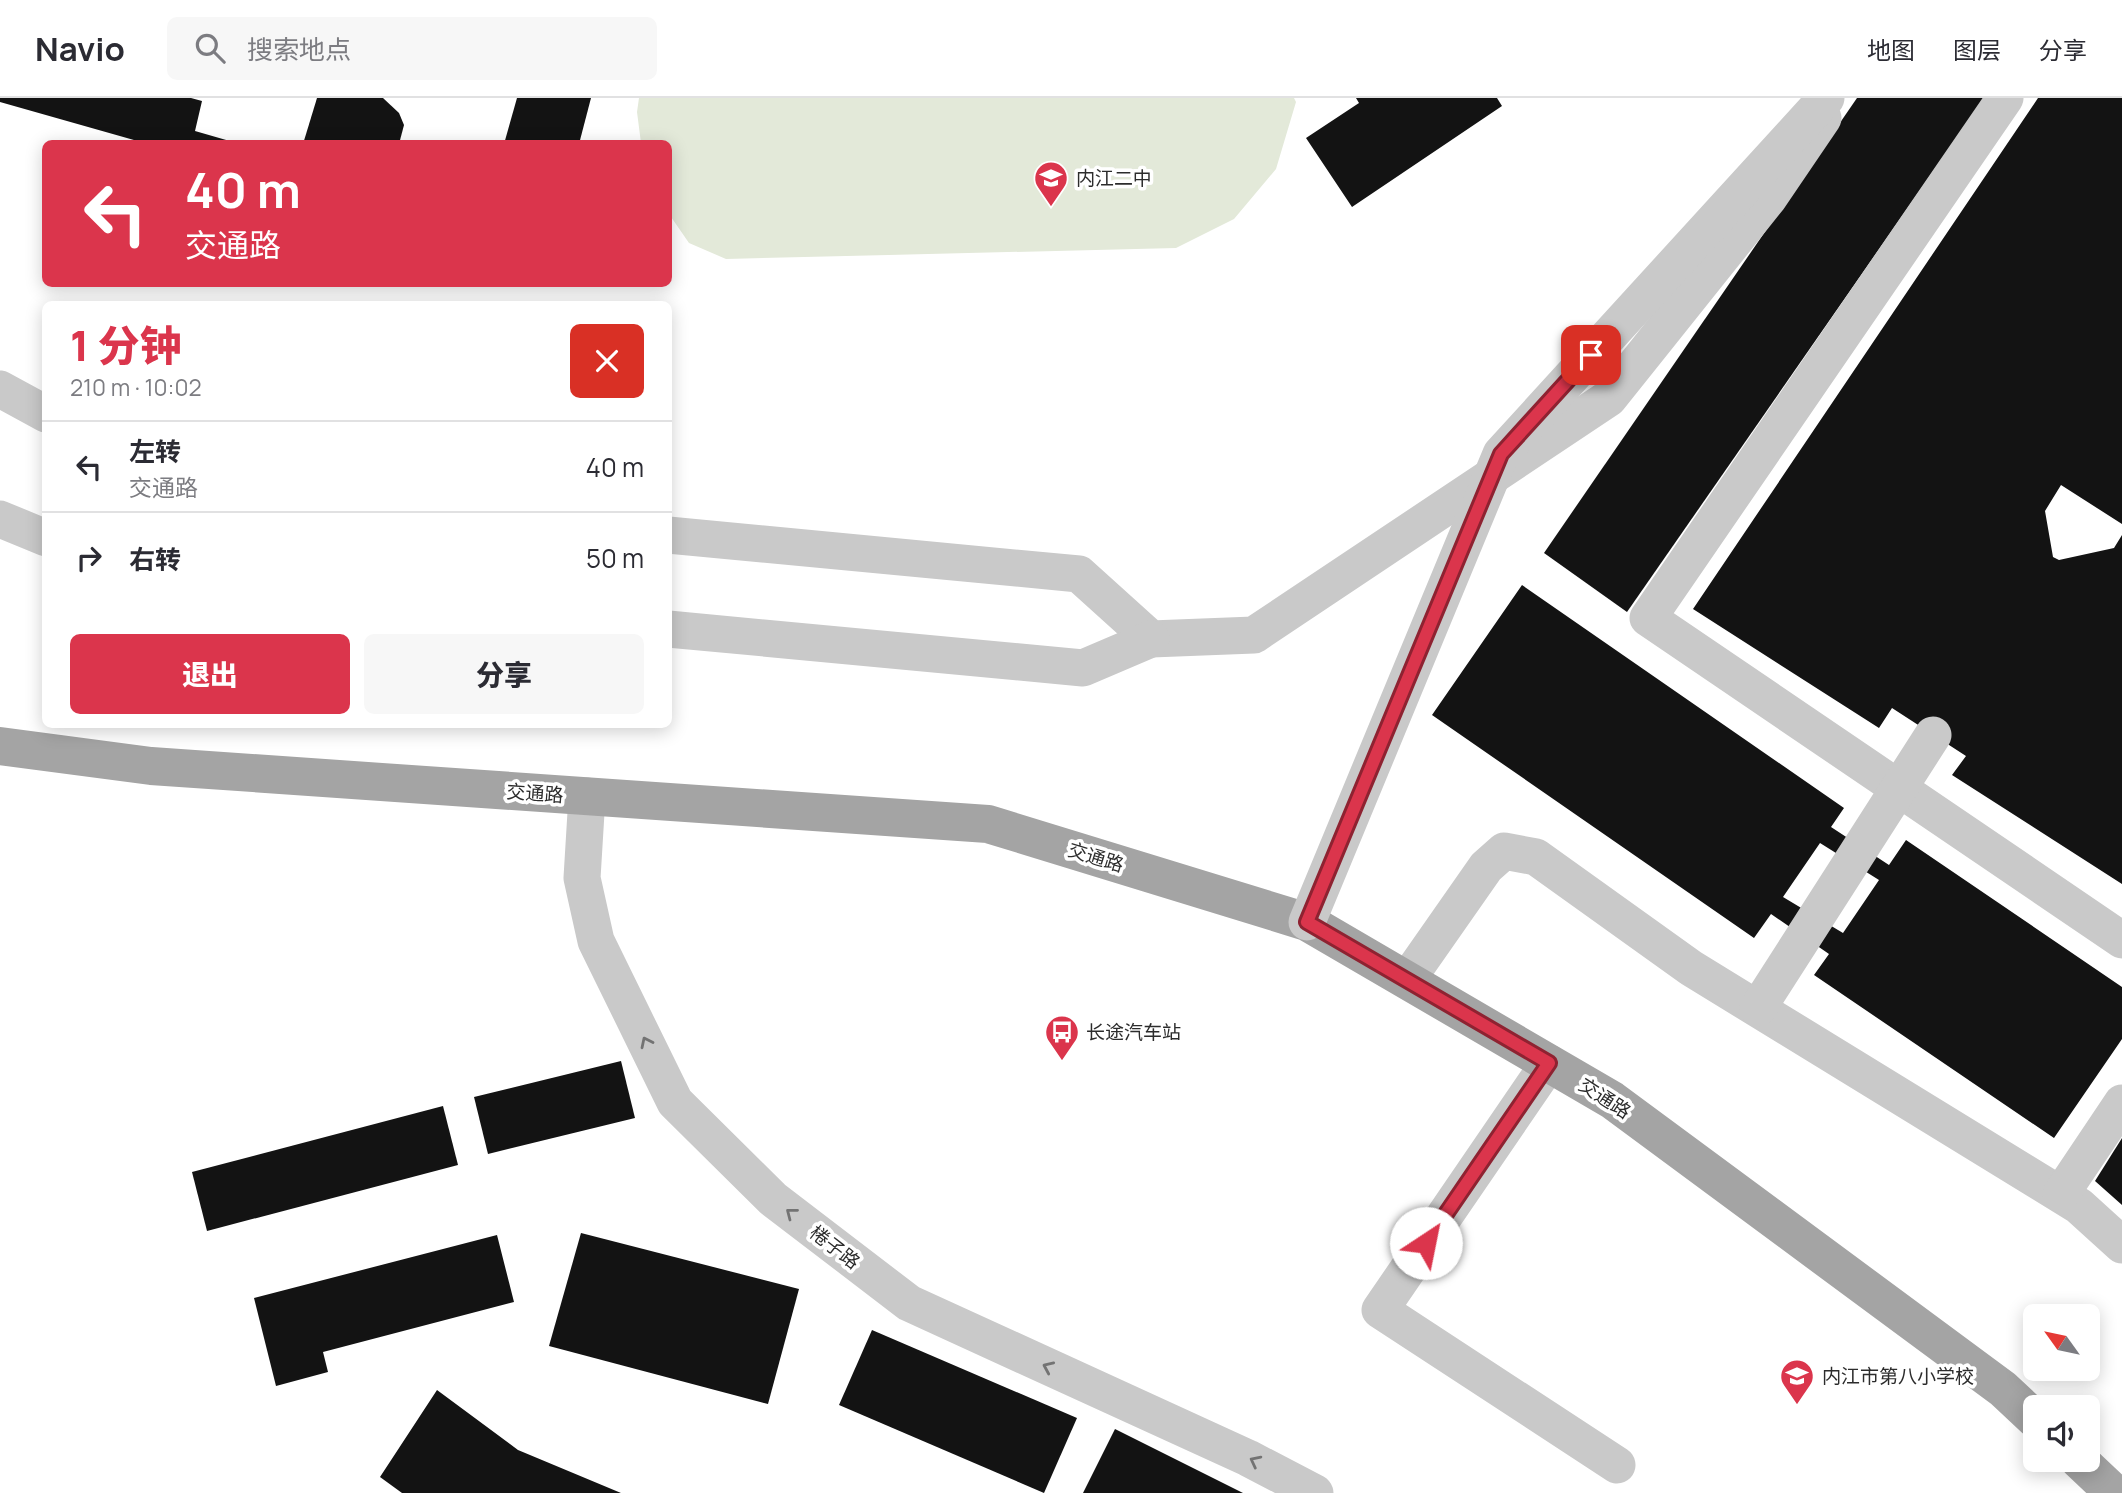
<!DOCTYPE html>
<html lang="zh">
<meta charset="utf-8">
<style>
body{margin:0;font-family:Manrope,"Noto Sans SC",sans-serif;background:#f7f7f7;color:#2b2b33;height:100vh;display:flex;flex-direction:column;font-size:26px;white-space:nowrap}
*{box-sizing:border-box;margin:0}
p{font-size:23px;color:#7c7c81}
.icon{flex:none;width:38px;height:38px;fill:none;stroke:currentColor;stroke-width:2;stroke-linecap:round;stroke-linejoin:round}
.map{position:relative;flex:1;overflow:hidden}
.side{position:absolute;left:42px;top:203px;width:630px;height:427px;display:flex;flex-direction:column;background:#fff;border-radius:10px;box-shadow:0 4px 18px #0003}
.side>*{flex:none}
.banner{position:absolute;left:42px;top:42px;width:630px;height:147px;border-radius:10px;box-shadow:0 4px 18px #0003;background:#db354c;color:#fff;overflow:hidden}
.needle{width:46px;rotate:303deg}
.buttons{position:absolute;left:2023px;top:1206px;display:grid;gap:14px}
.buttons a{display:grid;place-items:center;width:77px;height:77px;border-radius:10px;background:#fff;box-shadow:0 4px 18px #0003;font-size:35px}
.pin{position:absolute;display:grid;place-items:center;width:60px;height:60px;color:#fff;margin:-30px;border-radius:14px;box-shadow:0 4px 10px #0006}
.me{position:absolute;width:77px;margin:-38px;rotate:34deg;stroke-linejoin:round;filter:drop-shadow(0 0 5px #0008)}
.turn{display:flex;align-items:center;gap:24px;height:147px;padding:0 28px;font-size:32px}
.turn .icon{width:91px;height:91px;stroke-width:2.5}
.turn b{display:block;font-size:49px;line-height:60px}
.round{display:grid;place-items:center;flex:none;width:74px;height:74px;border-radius:10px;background:#f7f7f7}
.headline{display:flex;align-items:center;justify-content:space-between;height:119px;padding:0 28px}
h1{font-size:42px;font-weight:800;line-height:52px;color:#db354c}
.button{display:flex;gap:14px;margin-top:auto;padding:14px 28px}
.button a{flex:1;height:80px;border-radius:10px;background:#db354c;color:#fff;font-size:28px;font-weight:800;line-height:80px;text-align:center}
.button a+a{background:#f7f7f7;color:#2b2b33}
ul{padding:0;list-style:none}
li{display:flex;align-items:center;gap:21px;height:91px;padding:0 28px;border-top:2px solid #e1e1e2}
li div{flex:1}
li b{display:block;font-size:26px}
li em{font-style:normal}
header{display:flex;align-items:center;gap:42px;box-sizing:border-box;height:98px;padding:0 35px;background:#fff;border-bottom:2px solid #e1e1e2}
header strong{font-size:33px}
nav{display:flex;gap:38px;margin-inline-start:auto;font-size:24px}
.search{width:490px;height:63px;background:#f7f7f7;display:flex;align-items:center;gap:18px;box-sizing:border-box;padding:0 24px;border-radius:10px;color:#7c7c81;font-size:26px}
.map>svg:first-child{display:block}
.green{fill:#e3e9d9}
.building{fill:#131313;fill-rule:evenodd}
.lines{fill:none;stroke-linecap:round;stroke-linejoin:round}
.minor{stroke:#c9c9c9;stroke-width:37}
.major{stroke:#a4a4a4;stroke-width:38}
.minor-bridge{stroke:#c9c9c9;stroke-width:37}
.oneway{stroke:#737373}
.route-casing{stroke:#8e2231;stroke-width:18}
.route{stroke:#db354c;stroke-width:12}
.labels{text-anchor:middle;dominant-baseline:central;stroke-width:7;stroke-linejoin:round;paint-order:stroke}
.poi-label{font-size:19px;fill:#2c2c2c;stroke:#fff;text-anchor:start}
.street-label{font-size:19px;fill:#2c2c2c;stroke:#fff}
</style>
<header>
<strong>Navio</strong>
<div class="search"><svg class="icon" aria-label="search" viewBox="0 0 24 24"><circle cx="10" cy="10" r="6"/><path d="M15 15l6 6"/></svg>搜索地点</div>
<nav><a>地图</a><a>图层</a><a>分享</a></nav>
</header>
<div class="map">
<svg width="2122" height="1395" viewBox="0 0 2122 1395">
<rect width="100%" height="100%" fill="#fff"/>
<path class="green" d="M639,0H1294L1296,4L1276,71L1234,121L1176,150L726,161L689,145L669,116L668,46L641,45L637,14Z"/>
<g class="building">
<path d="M0,0H191L202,3L195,33L240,46H148L0,4Z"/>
<path d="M317,0H383L399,15L404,27L399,46H303Z"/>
<path d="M517,0H591L579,46H504Z"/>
<path d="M1356,0H1497L1502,8L1352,109L1306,40L1359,5Z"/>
<path d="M1857,0H1984L1627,514L1544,455Z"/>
<path d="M2038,0H2122V426L2061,387L2045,413L2053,459L2059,462L2114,450L2122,437V786L1952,677L1966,658L1892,610L1879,630L1693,511Z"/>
<path d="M1522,487L1844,710L1831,729L1889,767L1906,742L2122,889V941L2054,1040L1814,877L1829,856L1771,816L1754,840L1432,617ZM1820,745L1879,782L1843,835L1783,799Z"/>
<path d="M621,963L635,1020L488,1056L474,999Z"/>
<path d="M443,1008L458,1067L207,1133L192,1074Z"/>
<path d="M2122,1040V1107L2095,1083Z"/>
<path d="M581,1135L799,1191L768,1306L549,1248Z"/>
<path d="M497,1137L514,1204L323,1254L328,1274L276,1288L254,1200Z"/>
<path d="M872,1232L1077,1320L1044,1395L839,1307Z"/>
<path d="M437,1292L518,1352L621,1395H402L380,1379Z"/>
<path d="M1115,1331L1243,1395H1083Z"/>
</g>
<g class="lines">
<g class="minor">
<path d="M2005,0L1648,520L2122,842"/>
<path d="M0,291L46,316"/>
<path d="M0,421L46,440"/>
<path d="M668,437L1079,476L1151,541L1254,537L1609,300L1768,101L1823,20"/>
<path d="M668,531L1083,570L1151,541"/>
<path d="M587,698L582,780L596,843L675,1004L773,1101L909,1205L1248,1360L1315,1395"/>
<path d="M1407,882L1486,769L1504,753L1536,759L1691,870L2079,1108L2122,1147"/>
<path d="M1758,910L1933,637"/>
<path d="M1549,965L1380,1212L1617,1367"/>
<path d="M2061,1096L2122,1005"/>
</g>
<g class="major">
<path d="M0,648L151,668L988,726L1307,824L1612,1002L2003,1291L2035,1321"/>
<path d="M2079,1362L2114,1395"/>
</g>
<path class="minor-bridge" d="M1307,824L1501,356L1826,0"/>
</g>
<defs><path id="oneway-chevron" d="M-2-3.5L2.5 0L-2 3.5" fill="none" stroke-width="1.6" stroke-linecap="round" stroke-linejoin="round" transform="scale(1.75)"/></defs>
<g class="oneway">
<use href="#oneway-chevron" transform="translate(646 944) rotate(-116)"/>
<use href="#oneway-chevron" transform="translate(791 1115) rotate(-142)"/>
<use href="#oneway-chevron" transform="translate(1048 1269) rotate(-156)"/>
<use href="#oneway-chevron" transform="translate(1255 1363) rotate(-153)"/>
</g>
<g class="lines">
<g class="route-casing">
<path id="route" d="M1426,1145L1549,965L1307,824L1501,356L1591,257"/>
</g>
<use href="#route" class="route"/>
</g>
<defs>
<g id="school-pin" transform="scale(1.75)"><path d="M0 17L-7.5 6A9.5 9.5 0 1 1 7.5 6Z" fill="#db354c" stroke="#fff"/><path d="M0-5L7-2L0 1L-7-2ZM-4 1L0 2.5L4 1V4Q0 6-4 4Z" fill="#fff"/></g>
<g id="bus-pin" transform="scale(1.75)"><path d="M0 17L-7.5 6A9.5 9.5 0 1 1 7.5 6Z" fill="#db354c" stroke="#fff"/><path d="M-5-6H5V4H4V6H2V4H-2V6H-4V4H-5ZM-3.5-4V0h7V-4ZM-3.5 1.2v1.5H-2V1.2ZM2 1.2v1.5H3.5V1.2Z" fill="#fff"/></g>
</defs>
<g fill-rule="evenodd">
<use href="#school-pin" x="1051" y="80"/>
<use href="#bus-pin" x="1062" y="934"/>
<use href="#school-pin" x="1797" y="1278"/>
</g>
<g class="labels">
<g class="poi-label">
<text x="1076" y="80">内江二中</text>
<text x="1086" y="934">长途汽车站</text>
<text x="1822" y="1278">内江市第八小学校</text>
</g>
<g class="street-label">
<text transform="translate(535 695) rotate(4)">交通路</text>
<text transform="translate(1096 759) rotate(17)">交通路</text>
<text transform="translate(1605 1000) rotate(33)">交通路</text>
<text transform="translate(835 1149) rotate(38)">棬子路</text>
</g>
</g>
</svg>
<div class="buttons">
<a><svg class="needle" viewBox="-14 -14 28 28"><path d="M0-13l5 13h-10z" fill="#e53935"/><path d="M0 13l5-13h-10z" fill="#7c7c81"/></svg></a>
<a><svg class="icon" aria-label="sound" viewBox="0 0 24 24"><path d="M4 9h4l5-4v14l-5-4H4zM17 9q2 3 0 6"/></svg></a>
</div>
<div class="pin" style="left:1591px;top:257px;background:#d93025"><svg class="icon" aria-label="arrive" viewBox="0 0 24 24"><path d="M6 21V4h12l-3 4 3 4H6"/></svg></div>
<svg class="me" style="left:1426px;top:1145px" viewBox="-20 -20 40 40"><circle r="19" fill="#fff"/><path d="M0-13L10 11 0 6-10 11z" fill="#db354c"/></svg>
<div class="banner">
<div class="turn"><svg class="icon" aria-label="left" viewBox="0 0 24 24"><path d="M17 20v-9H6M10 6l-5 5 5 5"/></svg><div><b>40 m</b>交通路</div></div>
</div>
<section class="side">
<div class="headline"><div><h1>1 分钟</h1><p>210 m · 10:02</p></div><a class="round" style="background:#d93025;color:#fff"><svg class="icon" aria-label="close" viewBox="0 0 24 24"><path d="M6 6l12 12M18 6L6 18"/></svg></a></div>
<ul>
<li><svg class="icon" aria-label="left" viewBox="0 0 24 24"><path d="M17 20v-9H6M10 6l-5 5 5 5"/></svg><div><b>左转</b><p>交通路</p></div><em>40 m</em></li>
<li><svg class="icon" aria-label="right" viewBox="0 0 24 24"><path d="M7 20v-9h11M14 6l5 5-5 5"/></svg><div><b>右转</b></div><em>50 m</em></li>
</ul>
<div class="button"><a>退出</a><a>分享</a></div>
</section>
</div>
